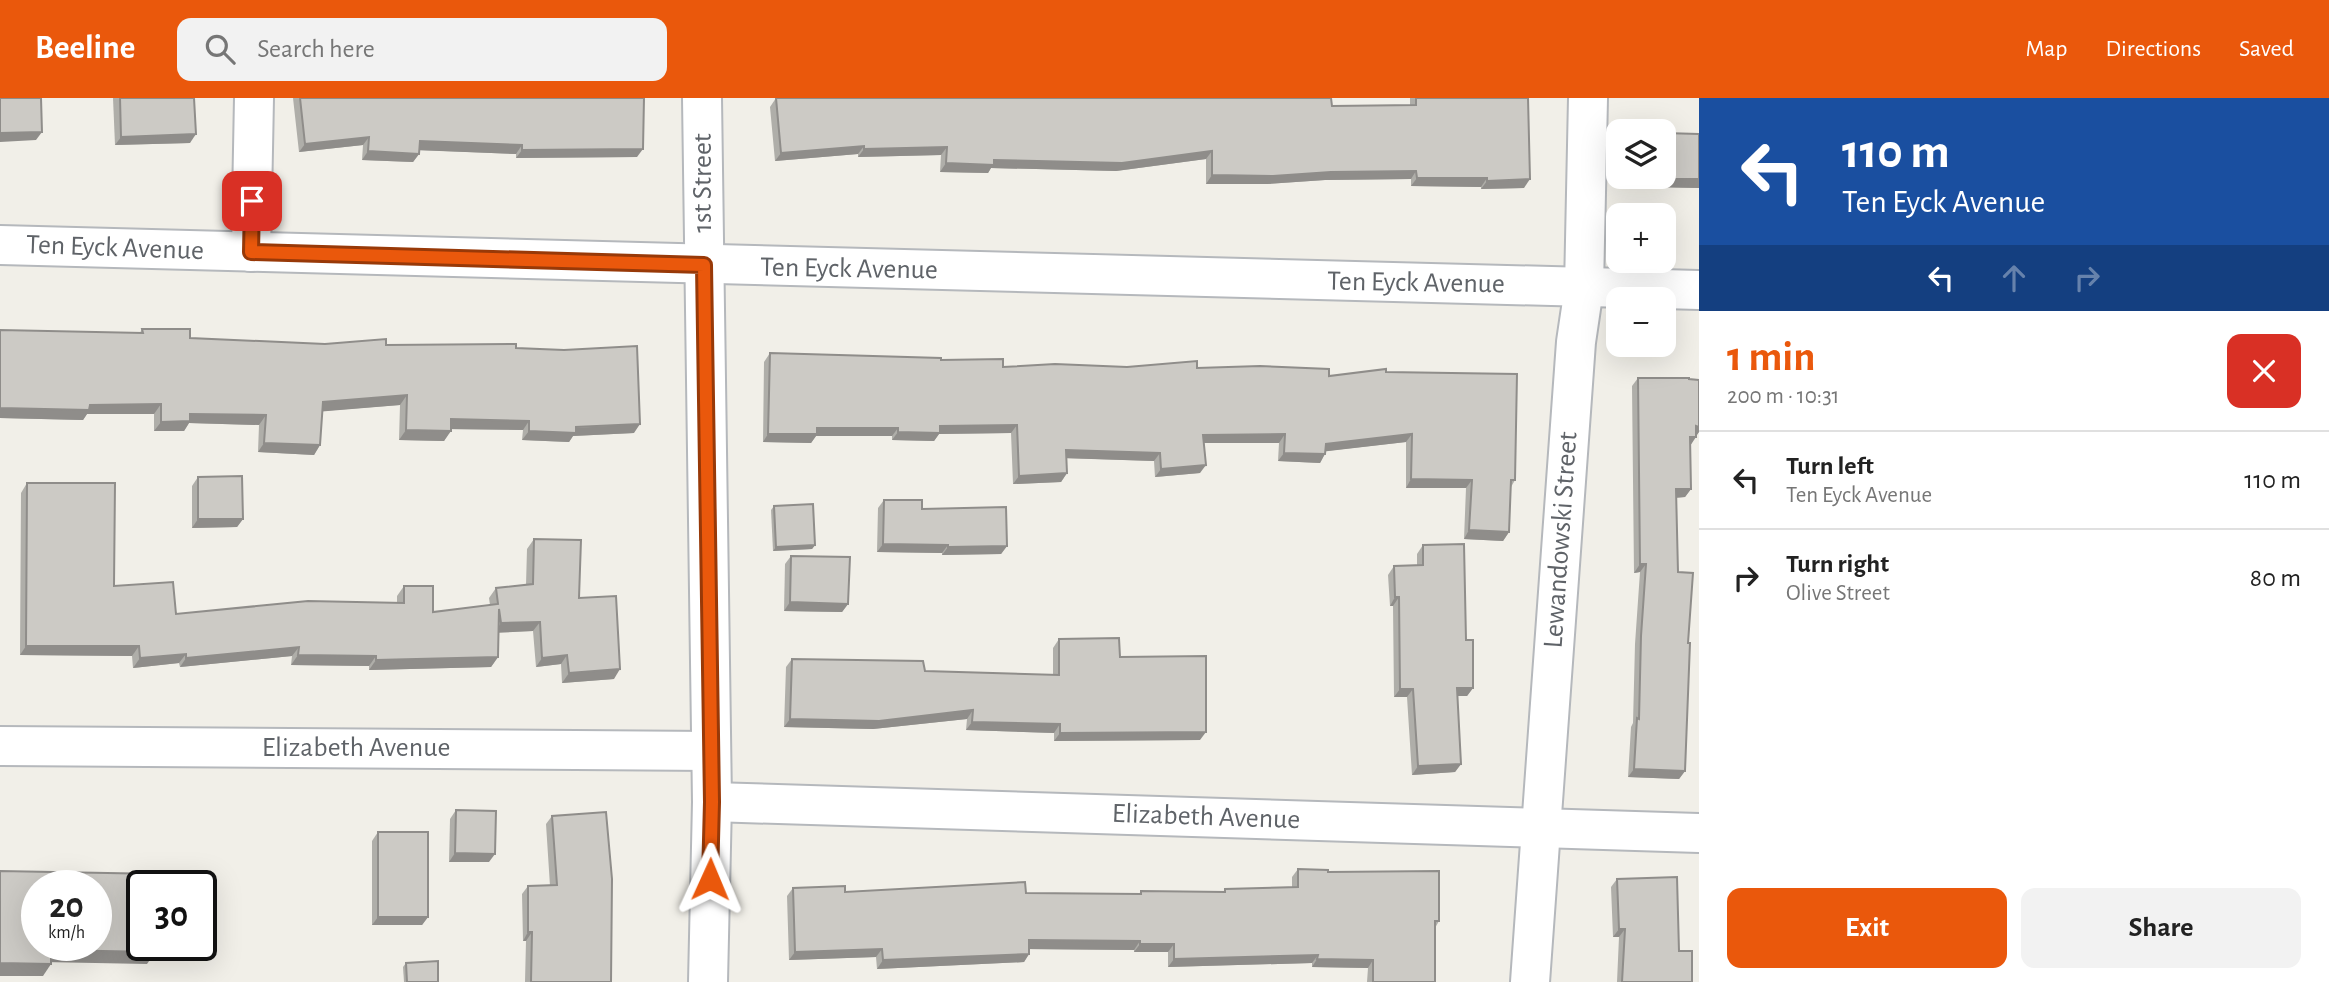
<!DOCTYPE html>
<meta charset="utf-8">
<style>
body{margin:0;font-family:"Alegreya Sans",sans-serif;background:#f2f2f2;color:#222;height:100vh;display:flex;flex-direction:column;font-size:26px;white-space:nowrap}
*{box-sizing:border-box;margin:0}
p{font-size:23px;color:#767676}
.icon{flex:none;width:38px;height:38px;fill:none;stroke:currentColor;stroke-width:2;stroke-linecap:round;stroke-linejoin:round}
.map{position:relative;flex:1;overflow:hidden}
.drawer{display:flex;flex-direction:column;background:#fff;width:630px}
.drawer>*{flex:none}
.top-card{background:#1a4fa0;color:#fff;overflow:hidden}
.controls{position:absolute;left:1606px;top:21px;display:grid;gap:14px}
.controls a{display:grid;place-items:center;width:70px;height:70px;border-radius:14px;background:#fff;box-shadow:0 7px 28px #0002;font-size:35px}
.speed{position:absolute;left:21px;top:772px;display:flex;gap:14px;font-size:35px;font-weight:700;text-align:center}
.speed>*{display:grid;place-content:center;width:91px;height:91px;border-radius:50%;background:#fff;box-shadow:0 7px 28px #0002;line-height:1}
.speed small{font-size:18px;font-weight:400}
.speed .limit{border:4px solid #111;border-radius:10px;background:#fff;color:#111}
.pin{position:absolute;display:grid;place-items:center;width:60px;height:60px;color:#fff;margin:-30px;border-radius:14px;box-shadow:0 4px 10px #0006}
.me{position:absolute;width:77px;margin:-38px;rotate:1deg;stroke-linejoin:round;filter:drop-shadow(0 0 5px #0008)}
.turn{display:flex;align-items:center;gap:24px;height:147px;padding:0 28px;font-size:32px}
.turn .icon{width:91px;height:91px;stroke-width:2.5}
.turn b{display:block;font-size:49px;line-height:60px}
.lanes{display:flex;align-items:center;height:66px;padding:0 28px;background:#0003;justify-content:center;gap:35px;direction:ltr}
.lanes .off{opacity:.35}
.round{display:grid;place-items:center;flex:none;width:74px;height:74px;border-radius:14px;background:#f2f2f2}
.overview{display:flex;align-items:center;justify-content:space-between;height:119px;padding:0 28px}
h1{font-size:42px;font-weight:700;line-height:52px;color:#ea580c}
.action{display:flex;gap:14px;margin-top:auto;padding:14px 28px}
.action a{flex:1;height:80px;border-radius:14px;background:#ea580c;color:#fff;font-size:28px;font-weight:700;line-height:80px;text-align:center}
.action a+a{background:#f2f2f2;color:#222}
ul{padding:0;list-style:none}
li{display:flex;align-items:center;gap:21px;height:98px;padding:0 28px;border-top:2px solid #e0e0e0}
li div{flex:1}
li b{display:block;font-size:26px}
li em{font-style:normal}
header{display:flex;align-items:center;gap:42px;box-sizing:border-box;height:98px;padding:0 35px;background:#ea580c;color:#fff}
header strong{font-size:33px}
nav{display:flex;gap:38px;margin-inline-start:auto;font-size:24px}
.search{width:490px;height:63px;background:#f2f2f2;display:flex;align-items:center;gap:18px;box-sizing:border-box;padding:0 24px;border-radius:14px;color:#767676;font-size:26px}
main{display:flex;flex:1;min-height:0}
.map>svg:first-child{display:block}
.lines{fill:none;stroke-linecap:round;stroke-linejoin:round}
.minor-casing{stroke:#b5b8bc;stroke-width:42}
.minor{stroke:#fff;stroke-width:38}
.wall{fill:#afaea9}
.shaded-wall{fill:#8f8d8a}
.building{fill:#cccac5;stroke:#8f8d8a;stroke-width:2;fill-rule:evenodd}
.route-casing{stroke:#983908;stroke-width:18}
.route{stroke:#ea580c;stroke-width:12}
.labels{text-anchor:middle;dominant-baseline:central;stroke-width:5;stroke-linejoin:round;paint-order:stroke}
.street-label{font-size:28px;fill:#5f6368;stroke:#fff}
</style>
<header>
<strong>Beeline</strong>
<div class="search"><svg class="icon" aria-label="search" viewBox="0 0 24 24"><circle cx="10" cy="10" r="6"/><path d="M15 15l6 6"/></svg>Search here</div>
<nav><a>Map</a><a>Directions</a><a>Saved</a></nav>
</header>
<main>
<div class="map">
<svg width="1699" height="884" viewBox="0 0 1699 884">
<rect width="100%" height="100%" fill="#f1efe8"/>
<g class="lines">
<g class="minor-casing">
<g id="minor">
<path d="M702,0L712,704L708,884"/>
<path d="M0,147L1699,192"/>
<path d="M251,154L254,0"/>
<path d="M0,648L711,653"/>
<path d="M712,704L1699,735"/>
<path d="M1530,884L1576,244L1584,190L1588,0"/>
</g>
</g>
<use href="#minor" class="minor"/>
</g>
<g class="wall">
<path d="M113,0H194L190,45L115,47Z"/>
<path d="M293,0H644L637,59L516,60V56L419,52V56L413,64L362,62L363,47L299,54Z"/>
<path d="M776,0L1332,8L1410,7V0H1528L1524,90L1481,91V89L1411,88V81L1325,82L1267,86H1206V61L1116,73L991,70L988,75L940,74L941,57L858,59V56L775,63L770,9Z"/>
<path d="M1699,36V90L1650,89V79H1664Z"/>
<path d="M142,231L190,240L325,246L516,250L634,335L573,338L569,344L522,342L523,332L451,331L444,343L399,342L400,307L322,313L320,347L314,357L258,354L259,327L189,325L184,333H154V316H87L83,322L0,320V232L140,235Z"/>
<path d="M770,255L941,262L1003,269L1197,270L1329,278L1386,274L1515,382L1511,389L1509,434L1503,443L1464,441L1466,390H1406V344L1326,353L1320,365L1278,363L1279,345H1204L1200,375L1155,379L1154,363L1066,360L1067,375L1061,384L1013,386L1011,335L939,336L934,343L892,342V338H816L811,345L763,344L764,264Z"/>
<path d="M1638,280L1699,282V334L1696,337L1690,348L1691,391L1685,399L1676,400L1678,474L1688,545L1685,673L1679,681L1628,679L1631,629L1633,625L1635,546L1640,474L1634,475L1632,288Z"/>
<path d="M198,379L243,421L237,429L192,430V388Z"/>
<path d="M27,385L114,488L176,516L397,505V498L404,488L433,514L490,507L489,500L496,490L526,487L527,451L534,441L579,500L614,581L562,585L561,566L536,569L533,533L499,534L498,559L491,569L369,572V568L291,567L292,558L180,569L179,565L133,570L132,558L20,557L21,395Z"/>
<path d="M884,402L922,411L1007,448L1001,456L942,457V455L877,454L878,410Z"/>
<path d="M774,408L815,447L812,451L773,453L771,412Z"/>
<path d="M1423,447L1466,542L1473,590L1467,598H1457L1461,666L1455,674L1412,677L1407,599H1394L1393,508H1390L1388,477L1394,468L1417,467V456Z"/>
<path d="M791,458L848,506L842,514L784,513L785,466Z"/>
<path d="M1059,541L1120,559L1200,642L1054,643V635L966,632L967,621L873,631L784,629L786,569L792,561L925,573L1053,577V550Z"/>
<path d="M456,712L489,764H449L450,721Z"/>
<path d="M552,718L611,884H525L526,843H523L522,796L528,788H550L546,726Z"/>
<path d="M378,734L428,819L422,827H372V743Z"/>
<path d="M1298,771L1328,774L1439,823L1435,830V884H1367L1368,870L1312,869V865L1168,869V854H1134V852L1029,851V856L1024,864L877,871L876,859L789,862L787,798L793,790L845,794L1139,796L1141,793L1223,794L1225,791L1292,789V779Z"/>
<path d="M1617,781L1679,853L1692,884H1617L1619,839H1613L1611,789Z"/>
<path d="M406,865L438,884H404L403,869Z"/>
</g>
<g class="shaded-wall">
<path d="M42,34L36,42L0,44V35Z"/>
<path d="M196,36L190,45L115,47L121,39Z"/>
<path d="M369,39L363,47L299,54L305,46Z"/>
<path d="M420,43L522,47L516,56L414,52Z"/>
<path d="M864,48L858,56L775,63L781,55Z"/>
<path d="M947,49L941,57L858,59L864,51Z"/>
<path d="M643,51L637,59L516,60L522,52Z"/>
<path d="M368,53L419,56L413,64L362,62Z"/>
<path d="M1212,53L1206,61L1116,73L991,70L988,75L940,74L946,65L994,62Z"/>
<path d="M1416,73L1411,81L1325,82L1267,86H1206L1212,77Z"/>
<path d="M1417,80H1487L1481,89L1411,88Z"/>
<path d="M1530,81L1524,90L1481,91L1487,83Z"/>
<path d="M1656,81H1699V90L1650,89Z"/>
<path d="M407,297L400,307L316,314L323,304Z"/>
<path d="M161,306L154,316H87L83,322L0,320V310L90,307Z"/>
<path d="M190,316L266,317L259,327L189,325L184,333H154L161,324Z"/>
<path d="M451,321L529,323L523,332L444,331Z"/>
<path d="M640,326L634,335L573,338L569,344L522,342L529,333Z"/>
<path d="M1017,327L1011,335L939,336L934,343L892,342L898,334L940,328Z"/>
<path d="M1696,328L1699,329V334L1697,337H1690Z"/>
<path d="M817,330H898L892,338H816L811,345L763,344L768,336Z"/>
<path d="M406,332L451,333L444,343L399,342Z"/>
<path d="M1285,336L1279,345H1197L1203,337Z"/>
<path d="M1412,336L1406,344L1320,354L1326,346Z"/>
<path d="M1690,339H1696L1690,348Z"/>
<path d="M264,345L320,347L314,357L258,354Z"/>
<path d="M1066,352L1160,355L1154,363L1060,360Z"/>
<path d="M1284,355L1325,356L1320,365L1278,363Z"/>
<path d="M1206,367L1200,375L1155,379L1161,371Z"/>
<path d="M1067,375L1061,384L1013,386L1019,378Z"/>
<path d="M1411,381L1472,382L1466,390H1406Z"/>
<path d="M1676,391H1691L1685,399L1670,400Z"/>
<path d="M198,421H243L237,429L192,430Z"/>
<path d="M1469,432L1509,434L1503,443L1464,441Z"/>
<path d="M883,446L948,447L942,455L877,454Z"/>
<path d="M815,447L812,451L773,453L776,449Z"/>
<path d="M1007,448L1001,456L942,457L948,449Z"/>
<path d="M1640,466H1646L1640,474L1634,475Z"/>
<path d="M1395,499H1399L1393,508H1390Z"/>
<path d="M790,504L848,506L842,514L784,513Z"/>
<path d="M540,524L533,533L494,535L501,525Z"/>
<path d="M26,548H139L132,558L20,557Z"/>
<path d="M299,549L292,558L180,569L186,560Z"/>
<path d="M186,556L179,565L133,570L140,560Z"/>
<path d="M298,557L376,558L369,568L291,567Z"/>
<path d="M567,557L561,566L536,569L542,560Z"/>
<path d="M498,559L491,569L369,572L376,562Z"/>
<path d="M620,571L614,581L562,585L569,575Z"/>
<path d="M1457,590H1473L1467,598H1451Z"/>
<path d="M1400,591H1413L1407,599H1394Z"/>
<path d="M973,612L967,621L873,631L784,629L790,621Z"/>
<path d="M972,624L1060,626L1054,635L966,632Z"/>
<path d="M1206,634L1200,642L1054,643L1060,635Z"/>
<path d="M1461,666L1455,674L1412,677L1418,668Z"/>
<path d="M1634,671L1685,673L1679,681L1628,679Z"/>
<path d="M455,755L495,756L489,764H449Z"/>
<path d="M378,819H428L422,827H372Z"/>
<path d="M1619,831H1625L1619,839H1613Z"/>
<path d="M528,834H532L526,843H523Z"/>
<path d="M1029,842L1140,843L1134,852L1023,851Z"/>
<path d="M1140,846H1174L1168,854H1134Z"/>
<path d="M153,847H172L165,856H154L147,866L43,864L51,852Z"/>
<path d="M882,851L876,859L789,862L795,854Z"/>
<path d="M1029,856L1024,864L877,871L883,862Z"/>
<path d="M1318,857L1312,865L1168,869L1174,861Z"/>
<path d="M1317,861L1373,862L1368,870L1312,869Z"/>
<path d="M0,865L51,866L43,878H0Z"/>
</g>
<g class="building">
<path d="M0,0H41L42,34L0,35Z"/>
<path d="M120,0H194L196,36L121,39Z"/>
<path d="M300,0H644L643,51L522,52V47L420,43L419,56L368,53L369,39L305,46Z"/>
<path d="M776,0H1331L1332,8L1416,7V0H1528L1530,81L1487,83V80H1417L1416,73L1331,74L1273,78L1212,77V53L1122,65L994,62V67L946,65L947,49L864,51V48L781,55Z"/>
<path d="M1664,35L1699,36V81H1656V79H1664Z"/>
<path d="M142,231H190V240L325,246L386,241V247L516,246V250L564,252L637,248L640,326L576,329V335L529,333V323L451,321V333L406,332L407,297L323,304L320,347L264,345L266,317L190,316V323L161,324V306L90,307L89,312L0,310V232L143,235Z"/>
<path d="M770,255L941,260V262L1003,261V269L1055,266L1127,269L1197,263V270L1260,268L1329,271V278L1386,271V274L1517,276L1515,382H1511L1509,434L1469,432L1472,382L1411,381L1412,336L1326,346L1325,356L1284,355L1285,336L1203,337L1206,367L1161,371L1160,355L1066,352L1067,375L1019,378L1017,327L940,328V335L898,334V330H817V336H768Z"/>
<path d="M1638,280H1689V281L1699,282V329L1696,328V339H1690L1691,391H1676L1678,474L1693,475L1688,545H1690L1685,673L1634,671L1637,620L1639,621L1641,538L1646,466H1640Z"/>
<path d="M242,378L243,421H198V379Z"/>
<path d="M27,385H115L114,488L173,484L176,516L308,503L404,505V488H433V514L498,506L496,490L533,486L534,441L581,442L579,500L616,498L620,571L569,575L567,557L542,560L540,524L501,525L499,511L498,559L376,562V558L298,557L299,549L186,560V556L140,560L139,548H26Z"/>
<path d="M884,402H922V411L1006,409L1007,448L948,449V447L883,446Z"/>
<path d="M813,406L815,447L776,449L774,408Z"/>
<path d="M1464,446L1466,542H1473V590H1457L1461,666L1418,668L1413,591H1400L1399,499H1395L1394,468L1423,467V447Z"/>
<path d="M791,458L850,459L848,506L790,504Z"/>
<path d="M1119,540L1120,559L1206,558V634L1060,635V626L972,624L973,612L879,623L790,621L792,561L923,563L925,573L1059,577V541Z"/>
<path d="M456,712L496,713L495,756L455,755Z"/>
<path d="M606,714L612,781L611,884H531L532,834H528V788L557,787L552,718Z"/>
<rect x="378" y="734" width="50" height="85"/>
<path d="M1298,771L1328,772V774L1439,773V823H1435V884H1373V862L1317,861L1318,857L1174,861V846H1140V843L1029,842V856L883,862L882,851L795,854L793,790L845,788V794L1025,784L1026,795L1141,796V793L1225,794V791L1298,789Z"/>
<path d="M0,773L160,776V784H175L174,788H142V847H155V854L51,852V866L0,865ZM37,788H96V847H37Z"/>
<path d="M1677,779L1679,853H1692V884H1622L1625,831H1619L1617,781Z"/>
<path d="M438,863V884H407L406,865Z"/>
</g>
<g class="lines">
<g class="route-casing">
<path id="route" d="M252,103L251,154L704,167L712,704L710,781"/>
</g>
<use href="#route" class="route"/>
</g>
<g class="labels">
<g class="street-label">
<text transform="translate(703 85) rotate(-90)">1st Street</text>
<text transform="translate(115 150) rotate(2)">Ten Eyck Avenue</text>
<text transform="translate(849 171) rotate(1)">Ten Eyck Avenue</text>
<text transform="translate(1416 185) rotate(1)">Ten Eyck Avenue</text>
<text transform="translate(1561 442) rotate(-86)">Lewandowski Street</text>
<text x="356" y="650">Elizabeth Avenue</text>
<text transform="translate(1206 719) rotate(2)">Elizabeth Avenue</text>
</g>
</g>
</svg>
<div class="controls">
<a><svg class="icon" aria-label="layers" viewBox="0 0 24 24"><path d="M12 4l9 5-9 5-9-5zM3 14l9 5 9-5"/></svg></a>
<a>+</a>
<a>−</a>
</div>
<div class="speed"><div>20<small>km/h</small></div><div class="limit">30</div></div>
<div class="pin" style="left:252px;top:103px;background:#d93025"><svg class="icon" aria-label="arrive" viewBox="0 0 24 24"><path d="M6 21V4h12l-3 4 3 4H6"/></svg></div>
<svg class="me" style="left:710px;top:781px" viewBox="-20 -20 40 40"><path d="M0-17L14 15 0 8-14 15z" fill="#ea580c" stroke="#fff" stroke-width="4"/></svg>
</div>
<section class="drawer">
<div class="top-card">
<div class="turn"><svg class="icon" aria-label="left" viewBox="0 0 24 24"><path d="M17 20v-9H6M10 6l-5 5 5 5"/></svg><div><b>110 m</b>Ten Eyck Avenue</div></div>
<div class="lanes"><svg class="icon" aria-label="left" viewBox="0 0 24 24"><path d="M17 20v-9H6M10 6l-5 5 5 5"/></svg><svg class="icon off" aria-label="ahead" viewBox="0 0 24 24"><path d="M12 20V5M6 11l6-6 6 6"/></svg><svg class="icon off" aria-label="right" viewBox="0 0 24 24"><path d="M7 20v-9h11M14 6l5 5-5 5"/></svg></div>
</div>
<div class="overview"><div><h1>1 min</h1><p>200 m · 10:31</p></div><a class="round" style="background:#d93025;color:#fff"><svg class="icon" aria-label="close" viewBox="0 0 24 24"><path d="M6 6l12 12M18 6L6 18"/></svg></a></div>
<ul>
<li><svg class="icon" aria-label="left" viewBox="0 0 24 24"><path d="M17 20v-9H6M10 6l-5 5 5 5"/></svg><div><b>Turn left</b><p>Ten Eyck Avenue</p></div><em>110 m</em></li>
<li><svg class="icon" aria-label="right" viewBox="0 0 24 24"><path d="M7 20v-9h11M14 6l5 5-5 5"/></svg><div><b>Turn right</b><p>Olive Street</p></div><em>80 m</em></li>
</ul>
<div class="action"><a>Exit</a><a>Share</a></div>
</section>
</main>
